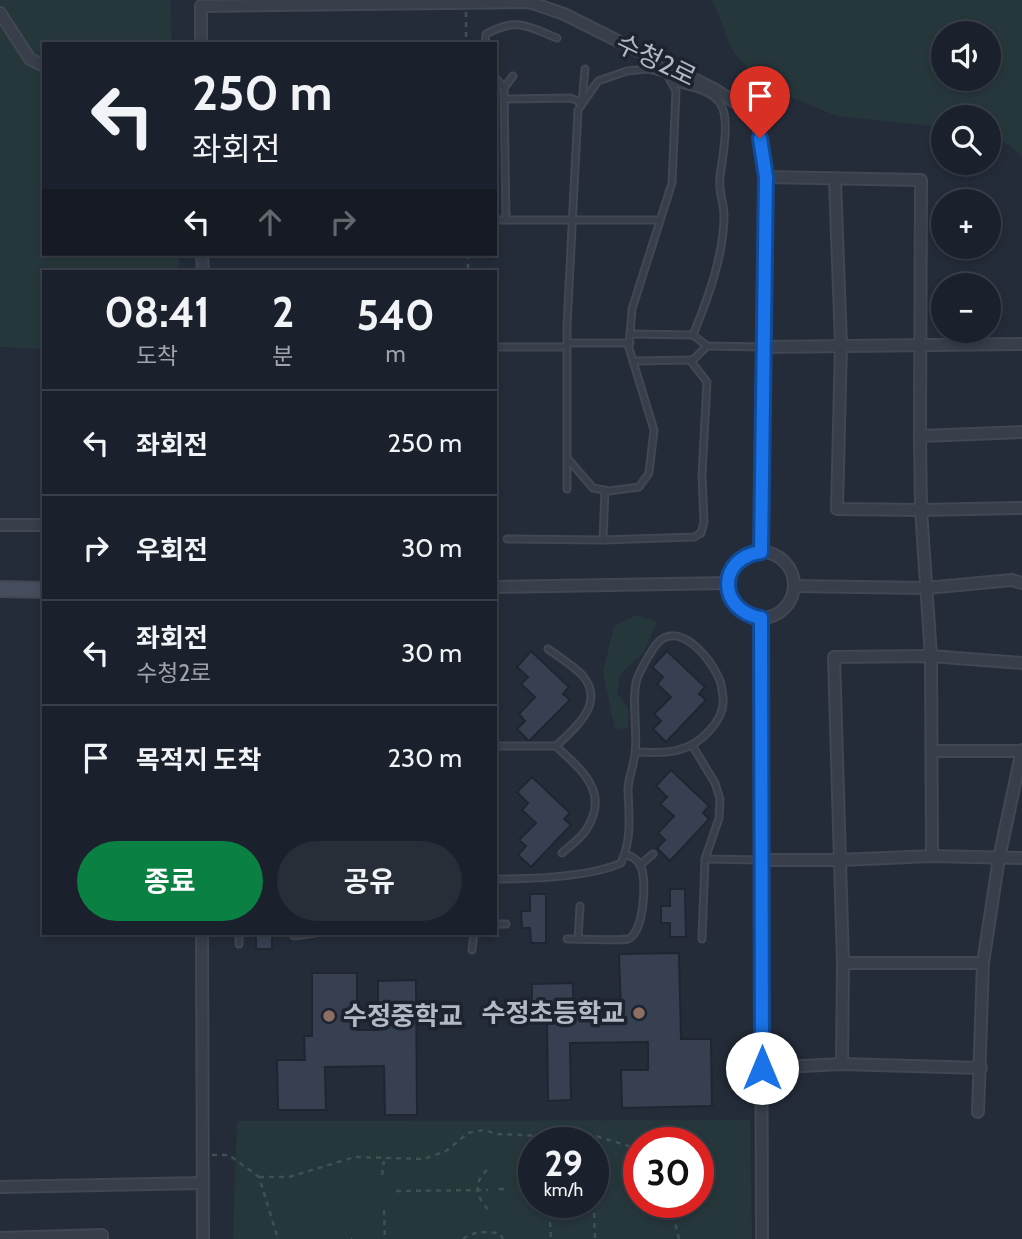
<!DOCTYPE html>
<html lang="ko">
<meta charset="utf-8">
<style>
body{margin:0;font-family:Cabin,"Noto Sans KR",sans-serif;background:#282e38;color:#f1f3f6;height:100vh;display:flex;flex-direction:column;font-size:26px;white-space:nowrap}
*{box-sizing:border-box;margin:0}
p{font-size:23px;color:#a0a3a9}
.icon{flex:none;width:38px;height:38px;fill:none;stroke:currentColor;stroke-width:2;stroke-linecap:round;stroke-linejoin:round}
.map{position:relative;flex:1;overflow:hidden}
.side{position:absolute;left:42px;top:270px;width:455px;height:665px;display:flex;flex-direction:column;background:#1b212c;border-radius:0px;box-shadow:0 4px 10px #0003,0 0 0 2px #393e48}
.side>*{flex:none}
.guide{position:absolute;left:42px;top:42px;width:455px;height:214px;border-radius:0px;box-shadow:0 4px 10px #0003,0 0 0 2px #393e48;background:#1b212c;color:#f1f3f6;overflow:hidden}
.fabs{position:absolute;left:931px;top:21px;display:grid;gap:14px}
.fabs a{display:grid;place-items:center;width:70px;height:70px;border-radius:50%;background:#1b212c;box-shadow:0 4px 10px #0003,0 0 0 2px #393e48;font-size:35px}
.speed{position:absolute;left:518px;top:1127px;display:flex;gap:14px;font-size:35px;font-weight:700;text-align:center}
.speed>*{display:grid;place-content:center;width:91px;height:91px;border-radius:50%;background:#1b212c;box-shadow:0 4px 10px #0003,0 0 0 2px #393e48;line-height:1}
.speed small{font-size:18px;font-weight:400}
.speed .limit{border:10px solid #d22;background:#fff;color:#111}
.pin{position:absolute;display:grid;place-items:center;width:60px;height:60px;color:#fff;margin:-72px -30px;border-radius:50% 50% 50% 0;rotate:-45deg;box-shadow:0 0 7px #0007}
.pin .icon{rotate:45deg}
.me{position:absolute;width:77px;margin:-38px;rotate:0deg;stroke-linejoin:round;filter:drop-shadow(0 0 5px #0008)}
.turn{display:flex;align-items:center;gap:24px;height:147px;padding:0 35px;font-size:32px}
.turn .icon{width:91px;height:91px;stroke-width:2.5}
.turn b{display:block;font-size:49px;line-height:60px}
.lanes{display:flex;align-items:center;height:66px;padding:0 35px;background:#0003;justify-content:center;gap:35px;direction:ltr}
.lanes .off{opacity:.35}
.eta{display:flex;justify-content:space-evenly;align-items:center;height:119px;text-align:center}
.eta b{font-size:42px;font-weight:700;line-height:49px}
.primary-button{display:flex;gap:14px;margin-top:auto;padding:14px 35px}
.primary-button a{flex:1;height:80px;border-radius:42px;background:#0b8043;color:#fff;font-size:28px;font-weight:700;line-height:80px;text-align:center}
.primary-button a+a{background:#282e38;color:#f1f3f6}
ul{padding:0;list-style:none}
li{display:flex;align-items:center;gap:21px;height:105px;padding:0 35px;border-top:2px solid #393e48}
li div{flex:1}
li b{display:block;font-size:26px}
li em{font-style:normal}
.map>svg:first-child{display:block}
.green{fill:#26373b;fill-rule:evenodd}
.building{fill:#374050;stroke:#1f2531;stroke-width:2}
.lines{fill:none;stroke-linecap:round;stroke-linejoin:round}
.service-casing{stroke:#414753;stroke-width:9}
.minor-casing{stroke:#414753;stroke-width:14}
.secondary-casing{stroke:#414753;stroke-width:18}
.path{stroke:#3f5053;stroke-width:2.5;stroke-dasharray:5 5;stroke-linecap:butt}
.service{stroke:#383e4a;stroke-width:5}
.minor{stroke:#383e4a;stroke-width:10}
.secondary{stroke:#464d5d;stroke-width:14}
.route-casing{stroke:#114b97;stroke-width:18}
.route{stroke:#1a73e8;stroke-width:12}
.education-dot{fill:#8d6e63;stroke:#1d232f;stroke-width:2.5}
.labels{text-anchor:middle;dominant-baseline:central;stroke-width:7;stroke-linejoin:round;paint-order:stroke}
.street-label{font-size:26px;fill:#b3b9c6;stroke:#1d232f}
.poi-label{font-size:26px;font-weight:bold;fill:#b3b9c6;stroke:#1d232f;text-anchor:end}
</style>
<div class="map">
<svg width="1022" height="1239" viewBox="0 0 1022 1239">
<rect width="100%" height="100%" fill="#242c3a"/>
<g class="green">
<path d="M0,0H170L172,44H44V254H178L180,265L174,271H44V349L0,347Z"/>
<path d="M710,0H1022V157L1011,146L989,135V117H943V127L837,116L765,87L732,50L715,6ZM943,33H989V79H943Z"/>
<path d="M636,615L657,622L644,652L620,674L617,693L628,708V728L615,729L603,672L614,626Z"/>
<path d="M750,1120L752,1239H233L237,1121ZM534,1143H593V1202H534ZM639,1143H698V1202H639Z"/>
</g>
<g class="building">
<path d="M531,651L569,687L563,694L570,700L529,741L517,729L525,721L519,714L535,697L521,684L528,677L517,667Z"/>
<path d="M667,651L705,687L699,694L706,700L666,742L653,729L661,721L654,714L671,697L657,684L663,677L652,667Z"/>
<path d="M671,770L709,806L703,813L709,819L670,861L657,848L665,840L658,833L674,816L660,804L667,797L656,786Z"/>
<path d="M532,777L570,813L564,819L571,825L531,867L518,855L526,846L519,840L536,823L522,810L528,803L517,792Z"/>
<path d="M670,889H685L686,937H670V923H661V906H670Z"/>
<path d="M530,894H546V943H531L530,928H522L521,911H530Z"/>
<rect x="256" y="933" width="16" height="16"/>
<path d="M679,953L681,1039H711L712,1106L622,1108L621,1070H648V1042L570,1043L571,1100L548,1101L547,1021H532V984L573,983V1015L621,1014L619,954Z"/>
<path d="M312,973H357V1030H378V981L416,980L417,1115H385L384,1066L325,1067L326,1110H278L277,1060H305L304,1036H312Z"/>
</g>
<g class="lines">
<g class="service-casing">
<g id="service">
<path d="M485,44L486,34C517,17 527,26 557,38"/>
<path d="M648,69L667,74L676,91L672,183L632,309L629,348L654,430L649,473L639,487L609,491L593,488L567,458V326L578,110L598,81L627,71Z"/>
<path d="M495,77L504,88"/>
<path d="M671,82C687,86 710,89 720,103C731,118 722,159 720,177C718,192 724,202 724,215C724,255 708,298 693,335"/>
<path d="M505,99L571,98L582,103L585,69"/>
<path d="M495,220H660"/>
<path d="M506,220L504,88L513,76"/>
<path d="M630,334L693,335L707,346L762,347"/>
<path d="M567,343H630"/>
<path d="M495,347H567"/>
<path d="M633,361L693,360L707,346"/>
<path d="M567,458V489"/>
<path d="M507,539L603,540L694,537L701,533L704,522L702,475L707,382L690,360"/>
<path d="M603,540L605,490"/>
<path d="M692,745L715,783L720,799L719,818L705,859L702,939"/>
<path d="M495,746H556C574,729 606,704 583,676C574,666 559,657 548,649"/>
<path d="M556,746C581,770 611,792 586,830C581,838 570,846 562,853"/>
<path d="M705,859L761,860"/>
<path d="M640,865L653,854"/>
<path d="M495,879C530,879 590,877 621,863C632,839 629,816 628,790C628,778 634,766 635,753C638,733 631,696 637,679C641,668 649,655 655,646C677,616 712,659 720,681C722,686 722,692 723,697C726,720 700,745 678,750C665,754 649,752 636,752"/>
<path d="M495,924H506"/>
<path d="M294,936L315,933"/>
<path d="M567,939C579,939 619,941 628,939C644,933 647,881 641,867C638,859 632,857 625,854"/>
<path d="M578,939L580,906"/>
<path d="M239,944V933"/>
<path d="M472,950L474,933"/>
</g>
</g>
<g class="minor-casing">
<g id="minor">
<path d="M0,13L30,59L44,66"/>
<path d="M201,44V6L529,2L564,14L714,89L757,116L766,177L762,347L761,552"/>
<path d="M766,177L921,180L920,436L921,510L931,656L932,856"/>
<path d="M835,179L841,345L837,509L921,510L1022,508"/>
<path d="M202,254L203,271"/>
<path d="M762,347L1022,344"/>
<path d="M920,436L1022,432"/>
<path d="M0,525H44"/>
<circle cx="761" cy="585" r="33"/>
<path d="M794,586L926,588L1012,580L1022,583"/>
<path d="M495,587L728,583"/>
<path d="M760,618L762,1239"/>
<path d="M932,751H1022"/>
<path d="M761,860H840L932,856L1022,858"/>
<path d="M202,933L203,1239"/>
<path d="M843,963H983"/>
<path d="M842,1064L843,963L834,657L931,656L1022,663"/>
<path d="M762,1068L842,1064L981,1068"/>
<path d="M978,1112L983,963L999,858L1022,750"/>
<path d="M0,1187L203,1183"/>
<path d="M0,1238L102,1235V1239"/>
</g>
</g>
<g class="secondary-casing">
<path id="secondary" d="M0,589L44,590"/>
</g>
<g class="path">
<path d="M466,12V44"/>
<path d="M468,254V271"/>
<path d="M212,1155H229L259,1177L278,1239"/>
<path d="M487,1170C474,1181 475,1197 488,1209"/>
<path d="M382,1175L384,1161"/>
<path d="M259,1177H289L355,1157L424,1159L446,1151L468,1133L484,1130L497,1134L548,1136L586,1133L635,1148L639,1153"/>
<path d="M593,1183L595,1239"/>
<path d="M499,1189H508"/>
<path d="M396,1191L488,1190"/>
<path d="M384,1210L385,1239"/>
<path d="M550,1222L551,1239"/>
<path d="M351,1239H352"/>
<path d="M463,1239C473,1231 488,1231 500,1234L503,1239"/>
<path d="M679,1239L674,1219L679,1203"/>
</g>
<use href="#service" class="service"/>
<use href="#minor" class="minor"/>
<use href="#secondary" class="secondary"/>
</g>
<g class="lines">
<g class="route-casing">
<path id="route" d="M760,138L766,177L761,552C717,558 717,610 761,618L762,1068"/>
</g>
<use href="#route" class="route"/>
</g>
<g class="education-dot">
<circle cx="639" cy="1013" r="7"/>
<circle cx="329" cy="1016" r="7"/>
</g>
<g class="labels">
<g class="street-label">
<text transform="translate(656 60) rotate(26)">수청2로</text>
</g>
<g class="poi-label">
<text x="625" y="1013">수정초등학교</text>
<text x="343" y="1016" text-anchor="start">수정중학교</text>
</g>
</g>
</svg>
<div class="fabs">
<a><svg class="icon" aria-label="sound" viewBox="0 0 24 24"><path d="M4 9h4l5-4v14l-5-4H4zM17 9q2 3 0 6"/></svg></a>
<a><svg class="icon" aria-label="search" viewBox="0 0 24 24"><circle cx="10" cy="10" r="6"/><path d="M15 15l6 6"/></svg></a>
<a>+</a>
<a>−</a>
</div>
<div class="speed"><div>29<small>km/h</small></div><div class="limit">30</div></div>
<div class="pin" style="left:760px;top:138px;background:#d93025"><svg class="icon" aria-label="arrive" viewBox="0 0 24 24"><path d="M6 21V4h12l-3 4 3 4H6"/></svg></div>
<svg class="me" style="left:762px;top:1068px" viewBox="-20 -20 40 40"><circle r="19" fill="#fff"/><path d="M0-13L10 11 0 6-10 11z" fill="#1a73e8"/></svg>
<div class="guide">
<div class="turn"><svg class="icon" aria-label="left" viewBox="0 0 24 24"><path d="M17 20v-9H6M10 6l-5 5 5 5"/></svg><div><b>250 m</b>좌회전</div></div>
<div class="lanes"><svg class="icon" aria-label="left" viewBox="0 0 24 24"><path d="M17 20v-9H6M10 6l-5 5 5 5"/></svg><svg class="icon off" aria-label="ahead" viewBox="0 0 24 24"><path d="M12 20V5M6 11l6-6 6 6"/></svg><svg class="icon off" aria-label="right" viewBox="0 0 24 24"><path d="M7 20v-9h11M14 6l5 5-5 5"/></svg></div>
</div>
<section class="side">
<div class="eta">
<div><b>08:41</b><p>도착</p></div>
<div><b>2</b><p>분</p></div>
<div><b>540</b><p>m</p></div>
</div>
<ul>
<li><svg class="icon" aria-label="left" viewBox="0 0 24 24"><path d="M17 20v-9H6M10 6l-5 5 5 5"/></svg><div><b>좌회전</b></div><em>250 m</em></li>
<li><svg class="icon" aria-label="right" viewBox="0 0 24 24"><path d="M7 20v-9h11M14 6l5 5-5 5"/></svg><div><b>우회전</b></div><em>30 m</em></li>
<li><svg class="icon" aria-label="left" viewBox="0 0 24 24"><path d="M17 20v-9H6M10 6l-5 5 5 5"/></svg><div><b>좌회전</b><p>수청2로</p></div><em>30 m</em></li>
<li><svg class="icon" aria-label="arrive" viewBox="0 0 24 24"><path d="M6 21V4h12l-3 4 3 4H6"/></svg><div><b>목적지 도착</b></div><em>230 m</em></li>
</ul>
<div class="primary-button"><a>종료</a><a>공유</a></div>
</section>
</div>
